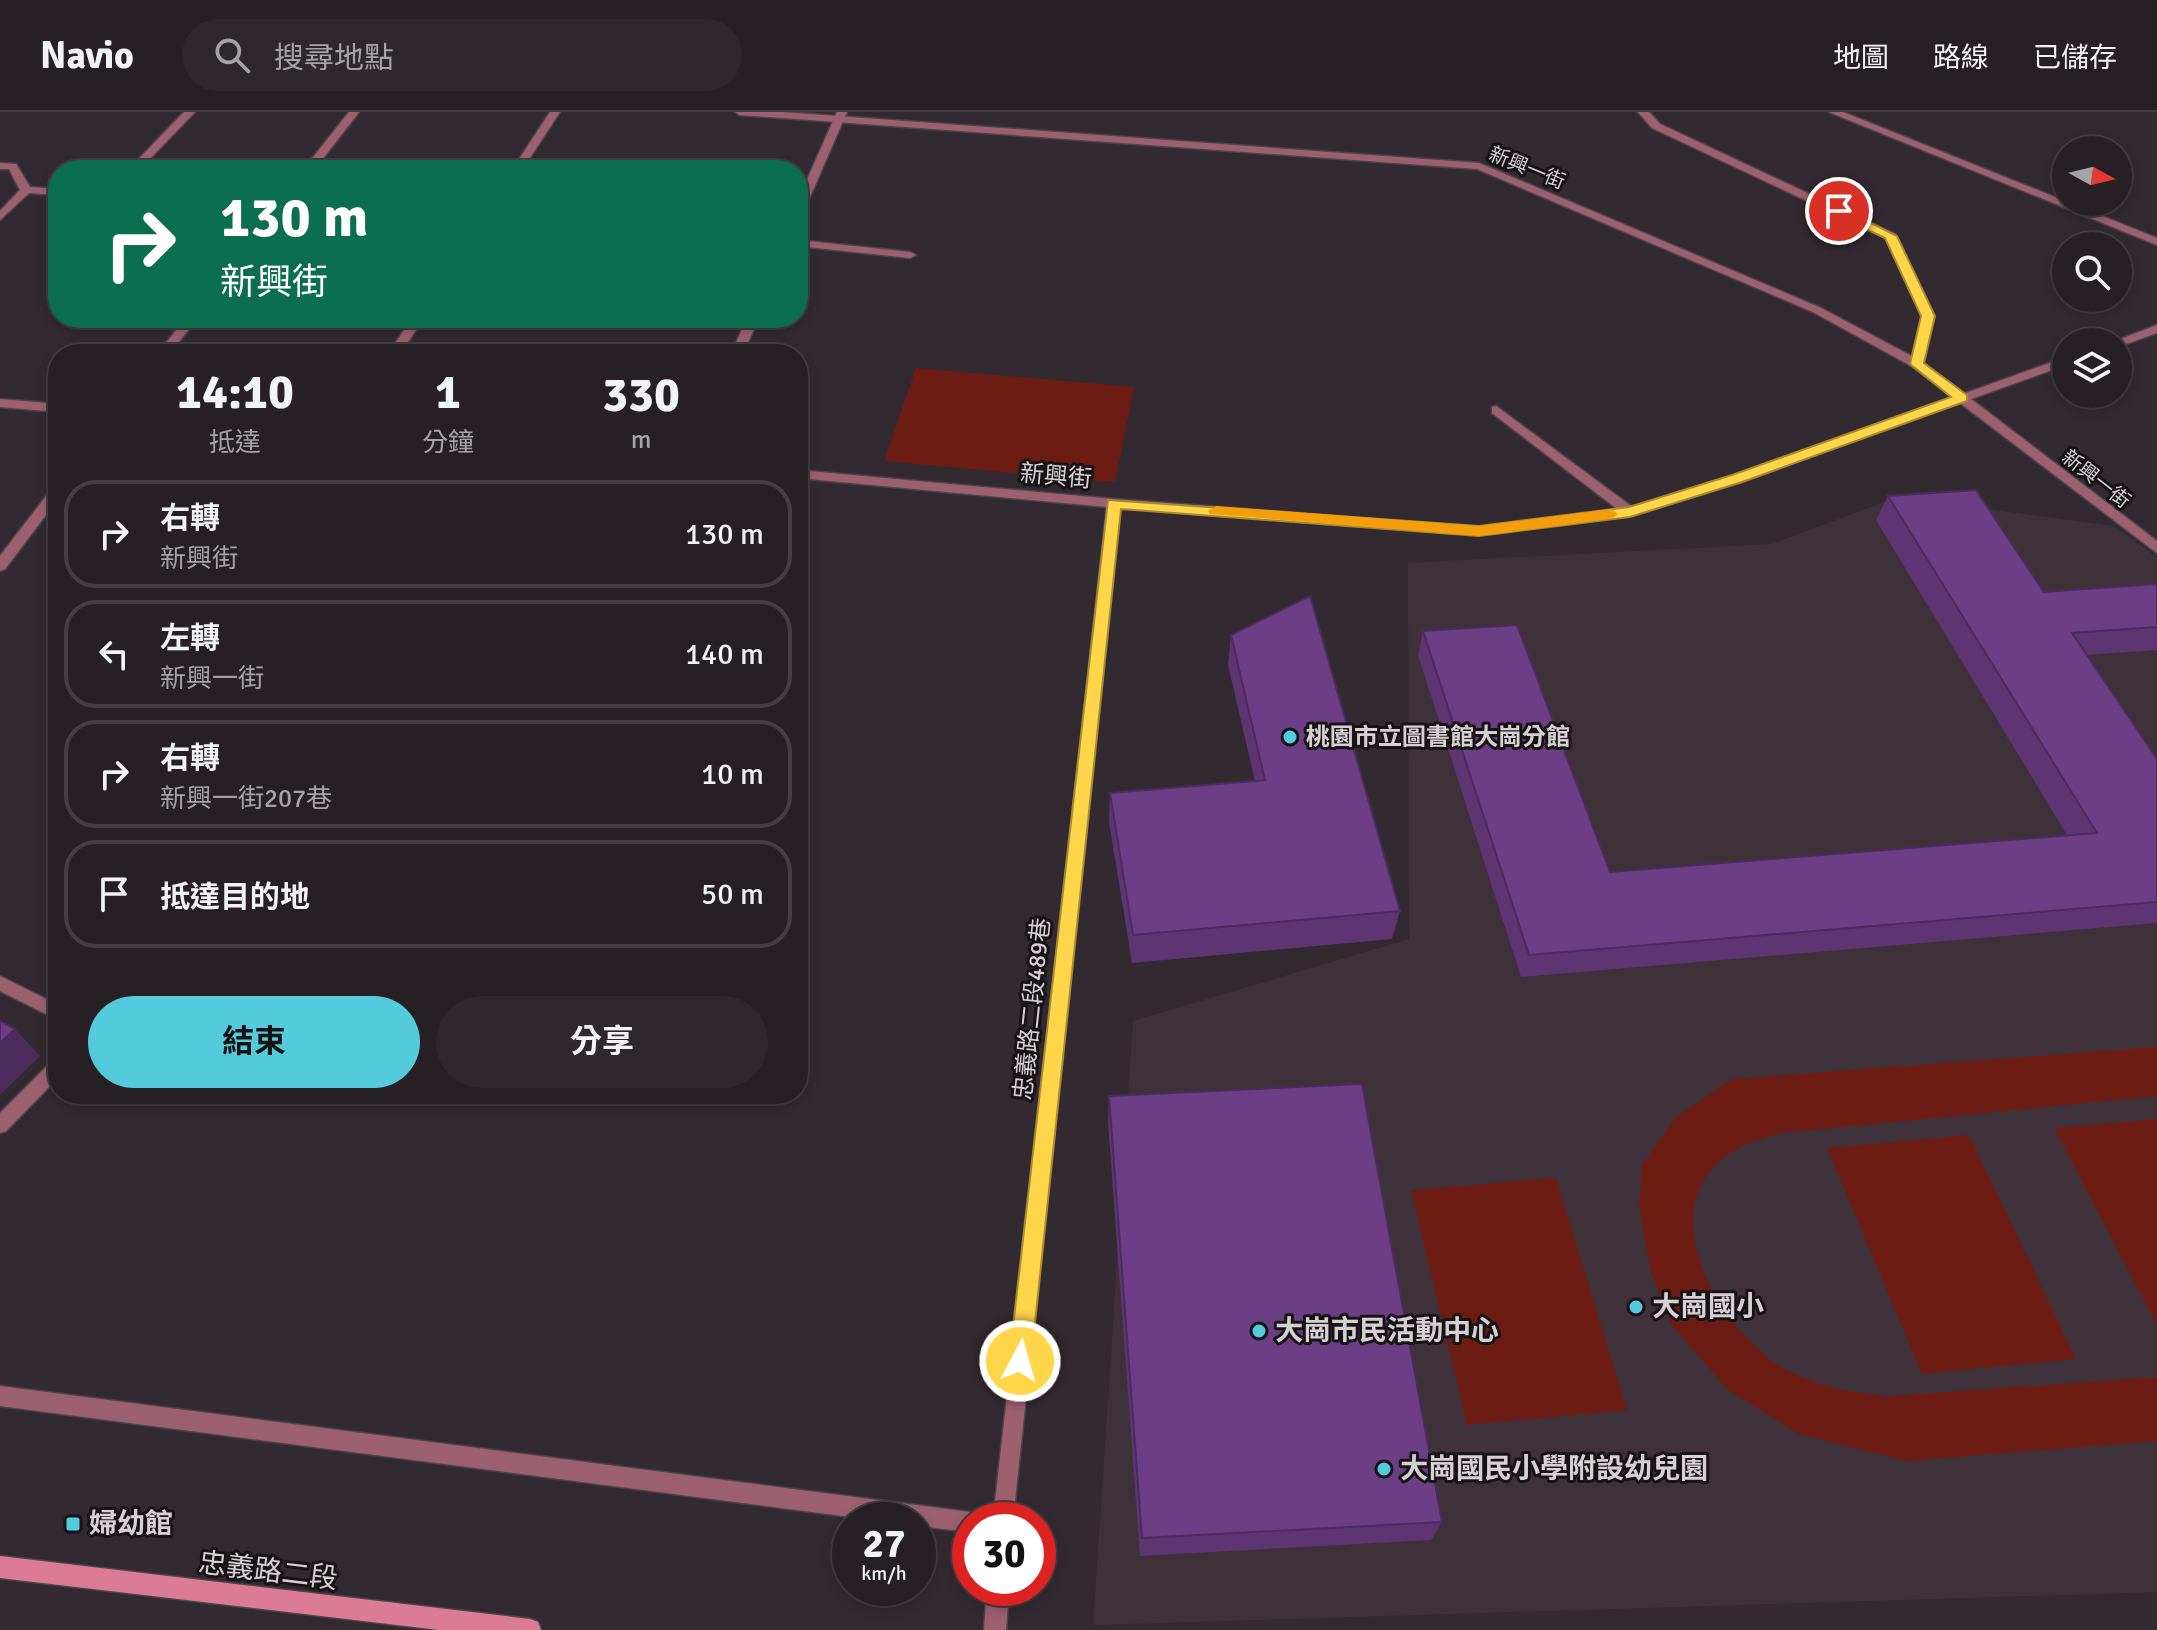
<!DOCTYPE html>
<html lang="zh-TW">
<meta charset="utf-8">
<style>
body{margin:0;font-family:Signika,"Noto Sans TC",sans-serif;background:#2e282c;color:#f1f3f6;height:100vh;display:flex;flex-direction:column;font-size:30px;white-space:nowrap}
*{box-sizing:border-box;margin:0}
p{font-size:26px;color:#a4a3a6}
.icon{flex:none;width:44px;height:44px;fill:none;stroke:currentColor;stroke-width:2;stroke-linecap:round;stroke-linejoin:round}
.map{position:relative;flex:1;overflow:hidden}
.side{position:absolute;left:48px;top:232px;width:760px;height:760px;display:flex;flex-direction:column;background:#262024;border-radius:32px;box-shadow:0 4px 12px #0003,0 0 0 2px #423e41}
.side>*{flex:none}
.banner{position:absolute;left:48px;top:48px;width:760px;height:168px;border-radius:32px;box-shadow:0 4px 12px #0003,0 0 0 2px #423e41;background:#0b6e4f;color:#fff;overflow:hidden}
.needle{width:52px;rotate:98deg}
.controls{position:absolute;left:2052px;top:24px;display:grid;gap:16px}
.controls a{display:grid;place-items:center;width:80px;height:80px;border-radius:50%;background:#262024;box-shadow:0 4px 12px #0003,0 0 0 2px #423e41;font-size:40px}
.speed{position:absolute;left:832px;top:1390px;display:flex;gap:16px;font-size:40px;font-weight:700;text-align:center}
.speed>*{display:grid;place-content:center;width:104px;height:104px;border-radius:50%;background:#262024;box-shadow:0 4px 12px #0003,0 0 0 2px #423e41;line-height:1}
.speed small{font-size:20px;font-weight:400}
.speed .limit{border:12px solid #d22;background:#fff;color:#111}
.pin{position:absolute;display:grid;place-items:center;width:68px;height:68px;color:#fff;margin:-34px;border:4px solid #fff;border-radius:50%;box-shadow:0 2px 8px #0007}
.me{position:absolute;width:88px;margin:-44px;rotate:6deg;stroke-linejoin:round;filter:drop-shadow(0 0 6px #0008)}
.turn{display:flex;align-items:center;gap:28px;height:168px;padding:0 40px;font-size:36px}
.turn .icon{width:104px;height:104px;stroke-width:2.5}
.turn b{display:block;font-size:56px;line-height:68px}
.eta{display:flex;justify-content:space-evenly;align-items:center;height:136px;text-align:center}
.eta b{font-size:48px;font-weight:700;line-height:56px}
.cta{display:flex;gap:16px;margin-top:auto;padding:16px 40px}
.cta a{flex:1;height:92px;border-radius:48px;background:#54cadd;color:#111;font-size:32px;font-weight:700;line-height:92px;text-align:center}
.cta a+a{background:#2e282c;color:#f1f3f6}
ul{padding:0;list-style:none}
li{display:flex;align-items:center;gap:24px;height:108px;margin:0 16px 12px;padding:0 24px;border:4px solid #423e41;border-radius:32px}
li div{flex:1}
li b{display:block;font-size:30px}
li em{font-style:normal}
header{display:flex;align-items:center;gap:48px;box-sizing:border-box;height:112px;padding:0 40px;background:#262024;border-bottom:2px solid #423e41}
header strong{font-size:38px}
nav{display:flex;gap:44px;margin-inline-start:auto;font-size:28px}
.search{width:560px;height:72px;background:#2e282c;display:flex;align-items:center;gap:20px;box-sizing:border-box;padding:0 28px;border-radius:44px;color:#a4a3a6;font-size:30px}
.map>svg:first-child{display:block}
.built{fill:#3f313a}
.green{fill:#6d1c14}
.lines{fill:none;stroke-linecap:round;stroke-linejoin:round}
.service-casing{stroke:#4c454a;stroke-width:3}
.minor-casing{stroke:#4c454a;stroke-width:3}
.secondary-casing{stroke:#4c454a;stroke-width:3}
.service{fill:#9d6070;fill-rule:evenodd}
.minor{fill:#9d6070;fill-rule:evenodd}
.secondary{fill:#dc7b95;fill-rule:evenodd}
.wall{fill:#5d3572}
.shaded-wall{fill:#4c2b5d}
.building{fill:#6c3e85;stroke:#4c2b5d;stroke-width:2}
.route{fill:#ffd54a;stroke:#a68a30;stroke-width:2}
.slow{fill:#f59e0b}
.poi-dot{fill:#54cadd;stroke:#181416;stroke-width:3}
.labels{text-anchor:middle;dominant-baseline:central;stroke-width:6;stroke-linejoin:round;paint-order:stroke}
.far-street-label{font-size:20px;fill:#d6d0d4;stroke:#181416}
.street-label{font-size:24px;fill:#d6d0d4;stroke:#181416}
.poi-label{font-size:24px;font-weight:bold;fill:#d6d0d4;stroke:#181416;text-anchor:start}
.near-poi-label{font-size:28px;font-weight:bold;fill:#d6d0d4;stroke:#181416;text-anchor:start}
.near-street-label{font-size:28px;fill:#d6d0d4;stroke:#181416}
</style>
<header>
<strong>Navio</strong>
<div class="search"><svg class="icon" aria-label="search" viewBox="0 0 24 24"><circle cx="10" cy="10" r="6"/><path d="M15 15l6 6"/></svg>搜尋地點</div>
<nav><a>地圖</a><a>路線</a><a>已儲存</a></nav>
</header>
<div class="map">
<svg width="2157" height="1518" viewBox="0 0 2157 1518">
<rect width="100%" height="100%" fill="#322a30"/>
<path class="built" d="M1898,385L2113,414L2157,445V1480L1093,1513L1133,909L1409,827L1408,451L1772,432Z"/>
<g class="green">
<path d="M916,256L1134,275L1115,370L884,349Z"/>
<path d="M2157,935V984L1782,1021C1760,1027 1740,1032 1722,1047C1652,1105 1724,1223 1785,1257C1818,1275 1853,1281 1890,1284L2157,1265V1329L1907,1349L1799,1322L1728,1278L1671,1212L1651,1160L1639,1096L1642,1053L1676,1005L1732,967Z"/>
<path d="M2157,1007V1213L2054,1016Z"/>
<path d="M1969,1023L2076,1247L1922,1262L1827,1036Z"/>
<path d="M1556,1066L1627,1298L1467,1313L1411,1078Z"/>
</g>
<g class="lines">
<g class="service-casing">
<g id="service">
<path d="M184,0H195L139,58H128Z"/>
<path d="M550,0H560L522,58H512Z"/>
<path d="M837,0H847L803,101L798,104V88Z"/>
<path d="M1638,0H1649L1660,12L1895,122L1934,204L1921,255H1913L1911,252L1922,204L1886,126L1652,16Z"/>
<path d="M1829,0H1843L2157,126V133Z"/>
<path d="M0,51L16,52L30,75L58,77V83L29,81L0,108V99L20,78L9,57H0Z"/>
<path d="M798,128L910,140L916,143L910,146L798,134Z"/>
<path d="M412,206H424L400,242H388Z"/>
<path d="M747,206H759L743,242H731Z"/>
<path d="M1496,294L1635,397V403H1625L1492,301V295Z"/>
<path d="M0,864L58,893V908L0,879Z"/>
<path d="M58,946V966L6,1019L0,1021V1001L52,949Z"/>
</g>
</g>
<g class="minor-casing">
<g id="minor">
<path d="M349,0H359L314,58H303Z"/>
<path d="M735,0H782L1479,51L1821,196L1921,249L1963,282L2066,245V253L1971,287L2157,429V441L1960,291L1742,370L1635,403L1479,423L1120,396L1013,1408H993L1107,395L798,366V358L1114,387L1479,415L1629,396L1732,364L1953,285L1913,255L1813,200L1477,57L740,3Z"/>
<path d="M186,206H198L169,242H157Z"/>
<path d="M2157,213V221L2118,235V230H2113Z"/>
<path d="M0,287L58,292V300L0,295Z"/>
<path d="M58,374V387L5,457L0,459V444L53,375Z"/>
<path d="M0,1274L970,1400L977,1403L980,1408H970V1420L918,1414V1408H874L0,1294Z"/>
<path d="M987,1476H1009L1006,1518H984Z"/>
</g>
</g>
<g class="secondary-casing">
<path id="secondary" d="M0,1444L530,1507L538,1510L541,1518H439L0,1466Z"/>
</g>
<use href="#service" class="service"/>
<use href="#minor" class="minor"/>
<use href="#secondary" class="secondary"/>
</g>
<g class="wall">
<path d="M1888,384L2044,480L2157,472V538L2087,543L2157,647V811L1521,865L1418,543L1423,519L1610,760L2067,723L1876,408Z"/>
<path d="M1231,523L1400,799L1392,827L1132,851L1109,710L1110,681L1255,669L1228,553Z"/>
<path d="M1109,984L1442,1410L1431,1428L1140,1444L1108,1010Z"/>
</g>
<path class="shaded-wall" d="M15,917L40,944L0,983V931Z"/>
<g class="building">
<path d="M1976,378L2044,480L2157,472V515L2072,521L2157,647V790L1529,843L1423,519L1517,513L1610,760L2097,721L1888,384Z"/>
<path d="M1310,484L1400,799L1133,823L1110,681L1265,668L1231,523Z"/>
<path d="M0,909L15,917L0,931Z"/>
<path d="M1362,972L1442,1410L1142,1426L1109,984Z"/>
</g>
<path class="route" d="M1834,97H1843L1897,124L1935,204L1924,251L1967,283V289L1742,370L1630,405L1479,424L1121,397L1031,1249L1028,1257L1020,1260L1012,1257L1009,1249L1108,388L1479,414L1629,395L1732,363L1951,285L1910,252L1921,204L1885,126L1834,102Z"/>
<path class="slow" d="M1216,394L1479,414L1611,397L1618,402L1611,407L1479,424L1210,402L1208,399Z"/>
<g class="poi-dot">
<circle cx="1290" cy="625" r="8"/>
<circle cx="1636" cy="1195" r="8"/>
<circle cx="1259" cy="1219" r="8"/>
<circle cx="1384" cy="1357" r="8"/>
<rect x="65" y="1404" width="16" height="16" rx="4"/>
</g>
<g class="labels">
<g class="far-street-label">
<text transform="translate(1527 56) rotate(22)">新興一街</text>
<text transform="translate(2096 367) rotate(38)">新興一街</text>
</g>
<g class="street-label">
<text transform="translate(1056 364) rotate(5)">新興街</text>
<text transform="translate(1032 897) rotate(-84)">忠義路二段489巷</text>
</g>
<g class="poi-label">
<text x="1306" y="625">桃園市立圖書館大崗分館</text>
</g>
<g class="near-poi-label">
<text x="1652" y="1195">大崗國小</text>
<text x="1275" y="1219">大崗市民活動中心</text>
<text x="1400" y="1357">大崗國民小學附設幼兒園</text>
<text x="89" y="1412">婦幼館</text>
</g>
<g class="near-street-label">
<text transform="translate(268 1459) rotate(7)">忠義路二段</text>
</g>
</g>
</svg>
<div class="controls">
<a><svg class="needle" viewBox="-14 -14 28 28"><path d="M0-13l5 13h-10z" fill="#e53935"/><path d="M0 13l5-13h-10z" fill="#a4a3a6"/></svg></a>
<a><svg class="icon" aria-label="search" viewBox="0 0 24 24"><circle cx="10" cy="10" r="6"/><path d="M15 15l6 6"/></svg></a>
<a><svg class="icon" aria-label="layers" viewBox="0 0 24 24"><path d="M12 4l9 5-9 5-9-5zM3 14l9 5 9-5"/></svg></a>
</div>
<div class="speed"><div>27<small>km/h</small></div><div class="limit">30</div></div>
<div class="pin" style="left:1839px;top:99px;background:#d93025"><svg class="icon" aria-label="arrive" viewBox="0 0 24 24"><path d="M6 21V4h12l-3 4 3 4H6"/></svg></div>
<svg class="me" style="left:1020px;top:1249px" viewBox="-20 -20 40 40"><circle r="17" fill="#ffd54a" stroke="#fff" stroke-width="3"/><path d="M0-11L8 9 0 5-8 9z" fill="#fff"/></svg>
<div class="banner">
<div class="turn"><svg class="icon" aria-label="right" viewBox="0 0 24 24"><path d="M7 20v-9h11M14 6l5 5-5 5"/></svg><div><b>130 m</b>新興街</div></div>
</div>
<section class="side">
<div class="eta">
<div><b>14:10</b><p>抵達</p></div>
<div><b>1</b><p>分鐘</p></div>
<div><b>330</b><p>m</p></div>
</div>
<ul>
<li><svg class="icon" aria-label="right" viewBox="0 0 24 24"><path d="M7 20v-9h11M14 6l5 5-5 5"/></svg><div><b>右轉</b><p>新興街</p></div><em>130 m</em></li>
<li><svg class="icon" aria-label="left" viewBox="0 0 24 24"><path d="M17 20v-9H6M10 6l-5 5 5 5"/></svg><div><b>左轉</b><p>新興一街</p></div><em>140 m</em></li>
<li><svg class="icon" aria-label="right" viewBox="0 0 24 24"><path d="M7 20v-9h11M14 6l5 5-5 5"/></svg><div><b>右轉</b><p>新興一街207巷</p></div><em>10 m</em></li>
<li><svg class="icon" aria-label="arrive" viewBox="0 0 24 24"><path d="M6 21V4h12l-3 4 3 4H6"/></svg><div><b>抵達目的地</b></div><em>50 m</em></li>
</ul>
<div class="cta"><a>結束</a><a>分享</a></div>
</section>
</div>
